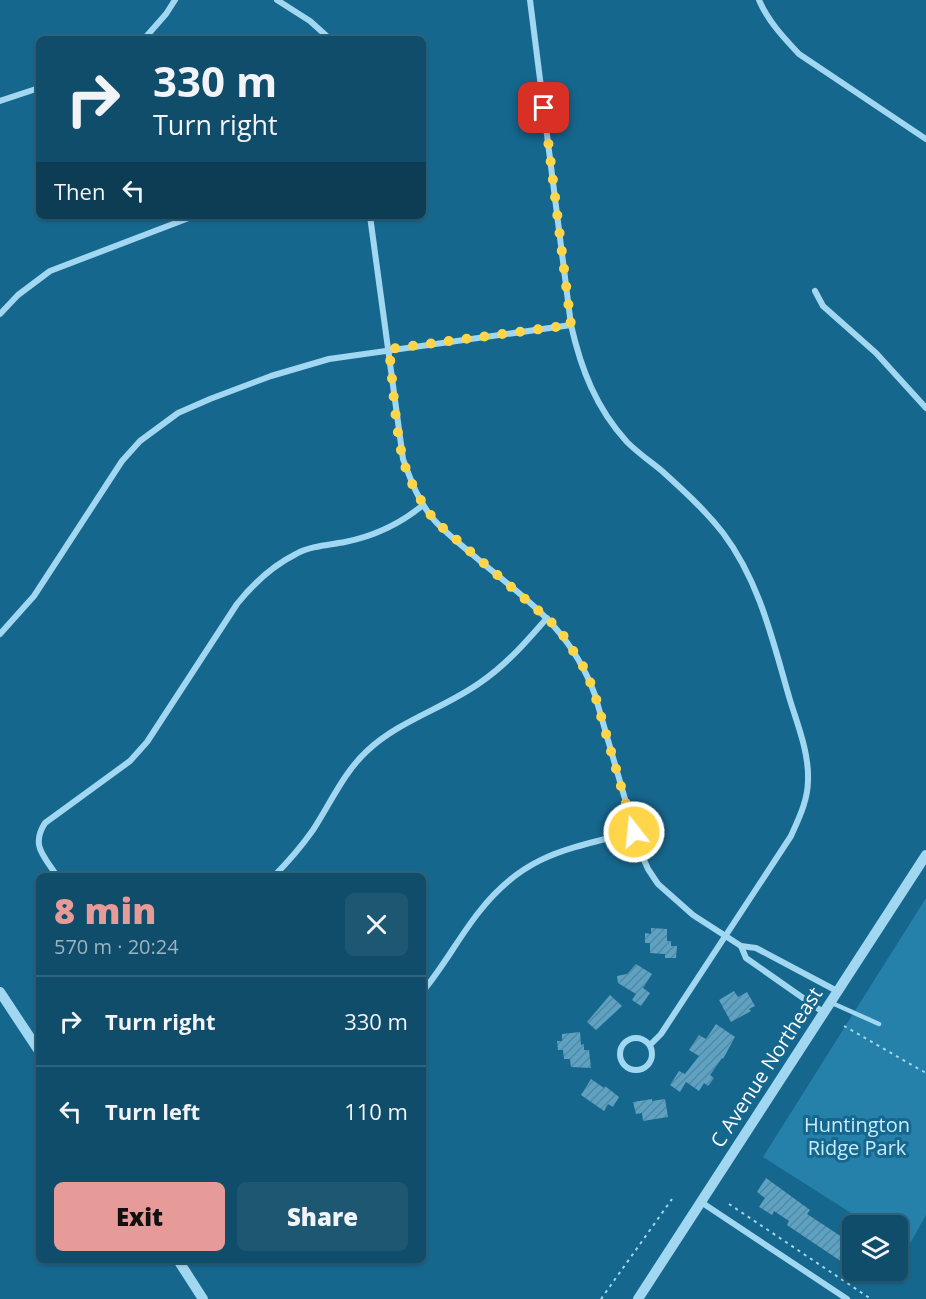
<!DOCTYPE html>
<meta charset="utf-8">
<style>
body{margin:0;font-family:"Open Sans",sans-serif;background:#1e5772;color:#f1f3f6;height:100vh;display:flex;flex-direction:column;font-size:22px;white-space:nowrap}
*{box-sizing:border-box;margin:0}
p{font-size:20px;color:#9cb4c1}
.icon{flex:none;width:33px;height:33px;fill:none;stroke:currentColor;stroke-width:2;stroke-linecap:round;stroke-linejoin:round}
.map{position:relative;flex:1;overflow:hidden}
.sheet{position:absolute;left:36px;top:873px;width:390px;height:390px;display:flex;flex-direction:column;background:#104d6a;border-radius:9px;box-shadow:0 2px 4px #0004,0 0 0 2px #30647e}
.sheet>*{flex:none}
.banner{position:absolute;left:36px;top:36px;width:390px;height:183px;border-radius:9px;box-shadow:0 2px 4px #0004,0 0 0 2px #30647e;background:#104d6a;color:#f1f3f6;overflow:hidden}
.fabs{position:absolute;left:842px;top:1215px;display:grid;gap:12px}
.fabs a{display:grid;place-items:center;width:66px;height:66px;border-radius:9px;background:#104d6a;box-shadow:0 2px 4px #0004,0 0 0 2px #30647e;font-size:30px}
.pin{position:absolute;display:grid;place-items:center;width:51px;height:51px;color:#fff;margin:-26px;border-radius:12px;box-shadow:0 3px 9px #0006}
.me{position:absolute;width:66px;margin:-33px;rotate:344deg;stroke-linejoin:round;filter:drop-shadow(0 0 4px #0008)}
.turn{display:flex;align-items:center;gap:21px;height:126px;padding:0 18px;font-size:27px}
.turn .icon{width:78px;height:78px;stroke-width:2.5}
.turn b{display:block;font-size:42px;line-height:51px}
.then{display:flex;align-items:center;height:57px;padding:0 18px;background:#0003;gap:12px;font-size:22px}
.round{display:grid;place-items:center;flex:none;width:63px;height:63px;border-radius:9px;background:#1e5772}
.summary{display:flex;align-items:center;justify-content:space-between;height:102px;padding:0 18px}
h1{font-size:36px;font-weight:800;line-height:45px;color:#e69b98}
.action{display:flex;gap:12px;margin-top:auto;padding:12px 18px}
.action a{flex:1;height:69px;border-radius:9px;background:#e69b98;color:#111;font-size:24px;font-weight:800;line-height:69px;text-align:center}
.action a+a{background:#1e5772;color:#f1f3f6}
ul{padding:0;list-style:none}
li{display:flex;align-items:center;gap:18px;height:90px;padding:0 18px;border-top:2px solid #30647e}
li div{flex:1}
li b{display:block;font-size:22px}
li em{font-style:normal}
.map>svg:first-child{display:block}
.park{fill:#2581aa}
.building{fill:url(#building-hatch)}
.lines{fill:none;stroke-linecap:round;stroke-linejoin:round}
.path{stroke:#a1d7f0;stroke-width:2;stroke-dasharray:3 4.5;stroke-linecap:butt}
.service{stroke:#a1d7f0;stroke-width:4.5}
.minor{stroke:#a1d7f0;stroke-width:6}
.tertiary{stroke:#a1d7f0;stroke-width:10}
.route{stroke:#ffd54a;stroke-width:10;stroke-dasharray:0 18}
.labels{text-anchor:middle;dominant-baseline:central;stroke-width:6;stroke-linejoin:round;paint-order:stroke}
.street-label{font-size:20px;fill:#fff;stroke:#16678e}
.park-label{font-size:20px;fill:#c7ebfb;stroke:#16678e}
</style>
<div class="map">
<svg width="926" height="1299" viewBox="0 0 926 1299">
<defs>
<pattern id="building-hatch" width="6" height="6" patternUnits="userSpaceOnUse" patternTransform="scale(1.5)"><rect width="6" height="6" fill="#5da2c2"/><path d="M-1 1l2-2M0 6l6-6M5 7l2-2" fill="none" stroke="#58889f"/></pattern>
</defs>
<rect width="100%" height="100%" fill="#16678e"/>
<path class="park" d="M926,898V1215L907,1249L897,1243V1226L870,1225L763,1157Z"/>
<g class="building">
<path d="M651,928L667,929V941H671V946H677L676,958H665V954L650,953V943H645V933L651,934Z"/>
<path d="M636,964L652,974L643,988L650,993L641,1006L632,1000L636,994L618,983L617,976L627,974Z"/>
<path d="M734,991L738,997L747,992L755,1006L749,1009L751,1011L731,1022L719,1000Z"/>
<path d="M610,995L622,1006L596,1030L587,1022Z"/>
<path d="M716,1024L735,1037L723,1059L722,1058L710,1075L714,1078L708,1086L704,1083L699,1091L686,1082L680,1092L670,1085L679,1071L685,1074L699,1056L689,1050L699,1035L706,1039Z"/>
<path d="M580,1032L581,1045L584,1044V1050H589L591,1068L571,1067L570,1059H564L563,1050H558L557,1041H562V1034Z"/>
<path d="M591,1079L604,1088L605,1086L619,1097L613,1107L608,1104L604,1111L581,1095Z"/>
<path d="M652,1099V1101L665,1099L668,1117L643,1121L642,1113L636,1114L633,1102Z"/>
<path d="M766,1178L810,1210L807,1214L845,1239L852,1228V1253L845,1264L787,1225L789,1221L774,1211L772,1215L759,1207L765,1198L757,1192Z"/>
</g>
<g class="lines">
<g class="path">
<path d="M844,1026L926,1073"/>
<path d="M729,1204L871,1299"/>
<path d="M601,1299L672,1199"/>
</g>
<path class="service" d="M832,1003L879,1024"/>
<g class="minor">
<path d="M277,0L310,21L330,39"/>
<path d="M530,0L571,325C581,369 596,408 627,442C638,453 651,462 662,471C683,490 705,510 723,533C760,582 773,642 790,700C798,726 809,753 808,780C808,800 799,818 791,836L661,1034L650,1045"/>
<path d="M759,0C768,21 783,37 799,54L926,139"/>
<path d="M144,39L166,14L175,0"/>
<path d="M0,101L39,88"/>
<path d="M370,216L403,459C411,481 419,503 435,521C446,533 460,544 473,555C526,600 570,627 595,695L640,851L648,869L658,884L693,915L741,946L756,948L837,991"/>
<path d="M815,291L823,306L876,353L926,408"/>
<path d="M0,314L18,295L50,271L194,216"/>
<path d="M0,634L34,596L122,461L140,441L178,413L210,399L271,376L329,359L571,325"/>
<path d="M57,876C45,857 30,846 45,823L130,761L147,742L237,604C253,584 272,566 296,554C310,546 329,545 345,542C375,536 400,524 423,505"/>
<path d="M274,876C288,862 301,847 313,830C330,804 344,772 367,751C400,720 445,708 481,682C507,664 527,641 547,618"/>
<path d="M741,946L746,958L823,1012"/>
<path d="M423,991C444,966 459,937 479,912C524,854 567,849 634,832"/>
<circle cx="636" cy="1054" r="16"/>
<path d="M701,1202L847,1299"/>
</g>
<g class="tertiary">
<path d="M0,992L39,1051"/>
<path d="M178,1260L203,1299"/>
<path d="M638,1299L926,855"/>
</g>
</g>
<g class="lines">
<path class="route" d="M544,108L571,325L389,349C393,383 395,427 403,459C409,482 421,502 435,521L547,618L561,632L586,671L595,695L634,832"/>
</g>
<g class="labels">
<g class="street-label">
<text transform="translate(766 1067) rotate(-57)">C Avenue Northeast</text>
</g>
<g class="park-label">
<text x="857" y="1124">Huntington<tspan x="857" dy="23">Ridge Park</tspan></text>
</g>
</g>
</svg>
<div class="fabs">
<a><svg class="icon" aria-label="layers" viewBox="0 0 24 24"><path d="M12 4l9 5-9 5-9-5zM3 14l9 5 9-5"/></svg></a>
</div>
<div class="pin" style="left:544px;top:108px;background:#d93025"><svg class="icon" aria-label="arrive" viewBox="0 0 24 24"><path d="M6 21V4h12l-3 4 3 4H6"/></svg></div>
<svg class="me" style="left:634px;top:832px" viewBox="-20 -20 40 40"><circle r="17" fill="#ffd54a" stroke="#fff" stroke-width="3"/><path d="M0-11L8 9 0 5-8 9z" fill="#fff"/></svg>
<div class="banner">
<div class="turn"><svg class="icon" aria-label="right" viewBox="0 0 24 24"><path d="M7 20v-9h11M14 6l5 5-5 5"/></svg><div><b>330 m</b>Turn right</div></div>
<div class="then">Then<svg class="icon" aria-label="left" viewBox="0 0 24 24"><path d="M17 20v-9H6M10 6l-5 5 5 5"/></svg></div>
</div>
<section class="sheet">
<div class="summary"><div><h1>8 min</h1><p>570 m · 20:24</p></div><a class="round"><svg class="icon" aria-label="close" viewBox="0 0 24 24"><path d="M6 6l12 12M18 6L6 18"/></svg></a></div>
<ul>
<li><svg class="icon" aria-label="right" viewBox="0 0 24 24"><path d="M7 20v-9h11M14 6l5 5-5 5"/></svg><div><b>Turn right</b></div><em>330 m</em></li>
<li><svg class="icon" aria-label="left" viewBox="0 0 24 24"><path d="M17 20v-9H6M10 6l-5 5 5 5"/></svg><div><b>Turn left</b></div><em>110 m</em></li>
</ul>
<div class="action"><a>Exit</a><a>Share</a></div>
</section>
</div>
